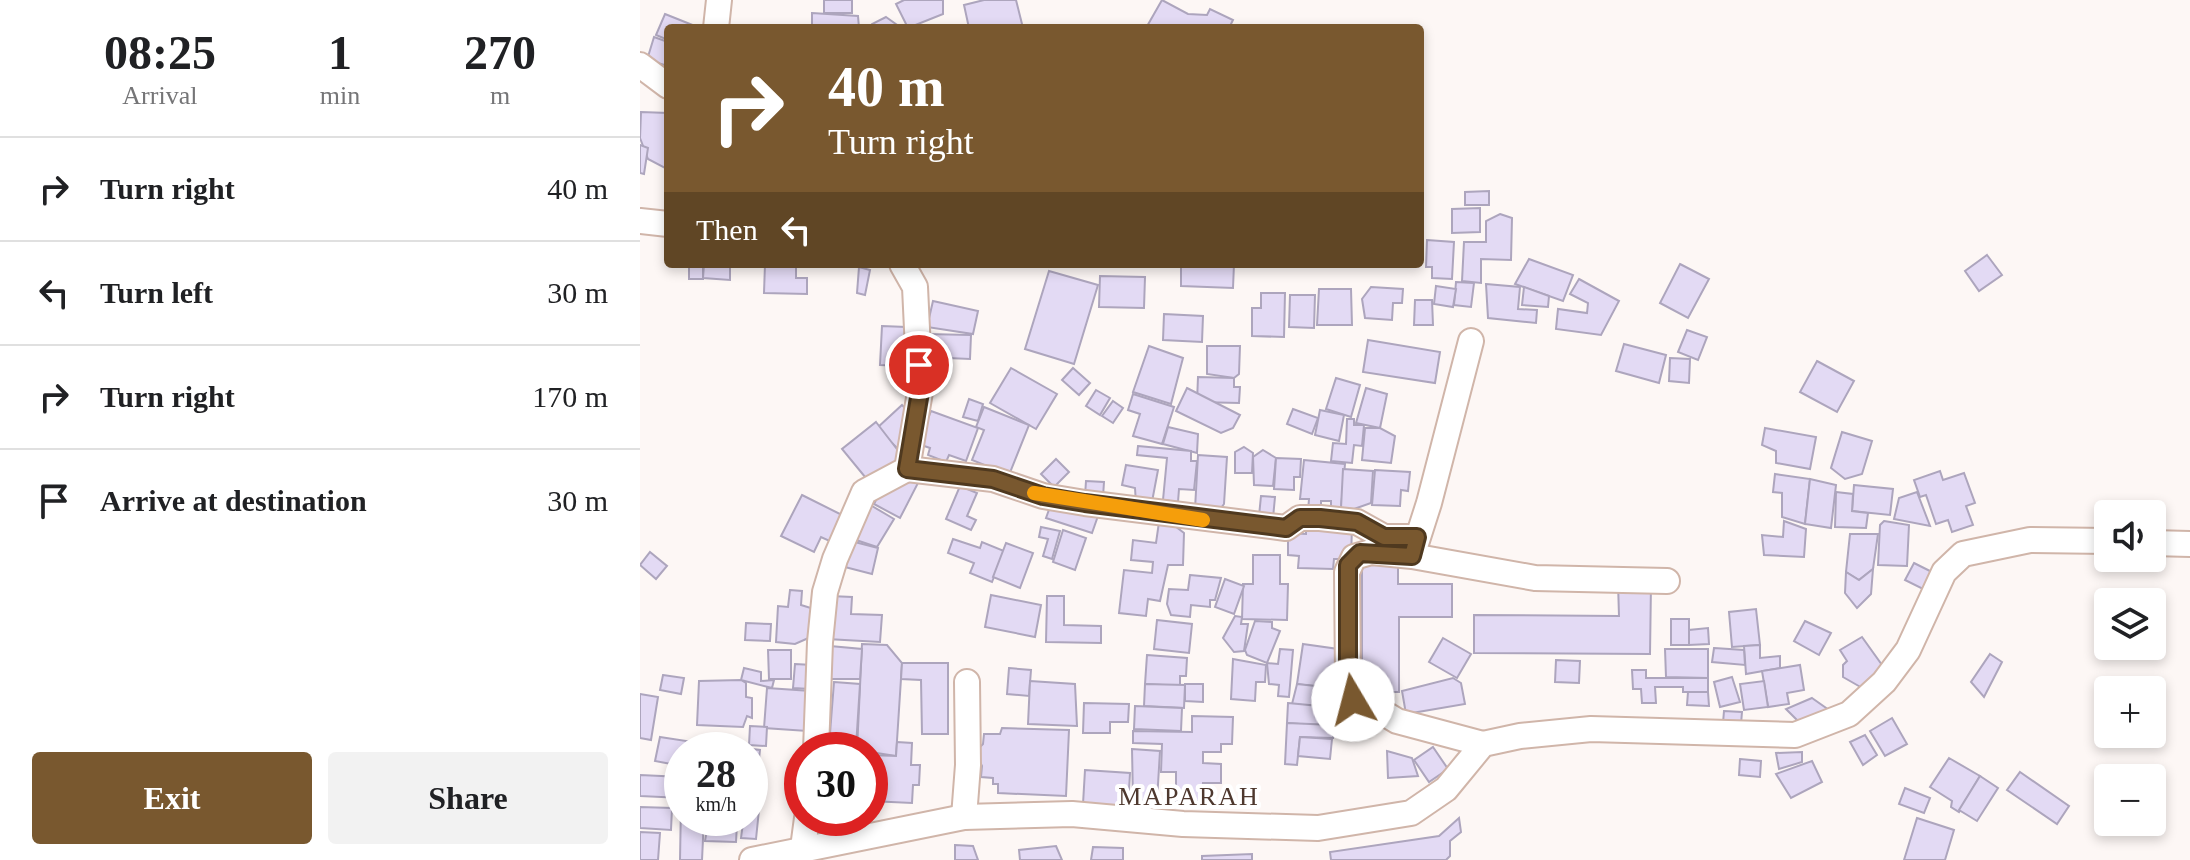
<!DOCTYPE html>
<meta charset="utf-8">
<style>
body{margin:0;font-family:"Times New Roman",serif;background:#f2f2f2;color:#202124;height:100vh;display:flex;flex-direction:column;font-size:30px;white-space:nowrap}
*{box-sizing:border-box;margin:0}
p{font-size:26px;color:#757577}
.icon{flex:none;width:44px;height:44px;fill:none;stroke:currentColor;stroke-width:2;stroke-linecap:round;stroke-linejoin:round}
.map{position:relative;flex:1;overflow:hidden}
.drawer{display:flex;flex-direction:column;background:#fff;width:640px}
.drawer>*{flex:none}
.hud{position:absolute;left:24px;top:24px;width:760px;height:244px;border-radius:8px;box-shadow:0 4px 12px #0003;background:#79582f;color:#fff;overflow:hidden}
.fabs{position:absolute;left:1454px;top:500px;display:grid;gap:16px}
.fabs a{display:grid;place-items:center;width:72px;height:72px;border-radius:8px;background:#fff;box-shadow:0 4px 12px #0003;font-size:40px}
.speed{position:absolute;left:24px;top:732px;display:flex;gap:16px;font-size:40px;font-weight:700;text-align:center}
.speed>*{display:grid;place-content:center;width:104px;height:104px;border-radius:50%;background:#fff;box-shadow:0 4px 12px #0003;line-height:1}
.speed small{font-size:20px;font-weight:400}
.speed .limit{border:12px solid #d22;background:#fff;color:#111}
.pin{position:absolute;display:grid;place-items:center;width:68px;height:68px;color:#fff;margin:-34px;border:4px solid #fff;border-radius:50%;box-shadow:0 2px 8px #0007}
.me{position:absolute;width:88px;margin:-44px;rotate:352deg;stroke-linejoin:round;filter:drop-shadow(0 0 6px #0008)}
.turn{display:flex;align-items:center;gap:28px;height:168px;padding:0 32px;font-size:36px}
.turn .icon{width:104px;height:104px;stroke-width:2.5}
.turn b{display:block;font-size:56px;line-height:68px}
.then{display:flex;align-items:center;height:76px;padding:0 32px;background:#0003;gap:16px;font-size:30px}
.eta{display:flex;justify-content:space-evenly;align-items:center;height:136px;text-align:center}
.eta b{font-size:48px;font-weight:700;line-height:56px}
.action{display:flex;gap:16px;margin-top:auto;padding:16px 32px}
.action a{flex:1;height:92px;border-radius:8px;background:#79582f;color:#fff;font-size:32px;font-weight:700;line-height:92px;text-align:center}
.action a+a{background:#f2f2f2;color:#202124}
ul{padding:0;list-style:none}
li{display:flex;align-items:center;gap:24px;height:104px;padding:0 32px;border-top:2px solid #e0e0e0}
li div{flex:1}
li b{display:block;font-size:30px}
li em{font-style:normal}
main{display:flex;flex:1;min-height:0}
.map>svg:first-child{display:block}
.building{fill:#e3daf4;stroke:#ada5bd;stroke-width:2}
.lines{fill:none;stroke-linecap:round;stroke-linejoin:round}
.minor-casing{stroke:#d0b5a9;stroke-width:28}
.minor{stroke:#fff;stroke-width:24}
.route-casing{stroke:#4f391f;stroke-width:20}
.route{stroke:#79582f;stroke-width:14}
.slow{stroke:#f59e0b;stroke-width:14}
.labels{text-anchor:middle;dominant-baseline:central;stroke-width:8;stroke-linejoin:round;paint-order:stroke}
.quarter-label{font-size:26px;letter-spacing:2px;fill:#4e382e;stroke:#fff}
</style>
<main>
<section class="drawer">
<div class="eta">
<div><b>08:25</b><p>Arrival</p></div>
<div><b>1</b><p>min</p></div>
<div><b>270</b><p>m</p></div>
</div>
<ul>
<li><svg class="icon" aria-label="right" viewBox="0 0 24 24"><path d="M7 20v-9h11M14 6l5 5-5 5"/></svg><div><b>Turn right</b></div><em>40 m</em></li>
<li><svg class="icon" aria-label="left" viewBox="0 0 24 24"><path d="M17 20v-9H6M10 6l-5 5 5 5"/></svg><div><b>Turn left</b></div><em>30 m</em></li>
<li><svg class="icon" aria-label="right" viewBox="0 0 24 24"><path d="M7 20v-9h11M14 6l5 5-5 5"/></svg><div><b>Turn right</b></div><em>170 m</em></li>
<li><svg class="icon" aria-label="arrive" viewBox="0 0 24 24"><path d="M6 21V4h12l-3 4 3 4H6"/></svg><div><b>Arrive at destination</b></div><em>30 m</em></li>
</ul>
<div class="action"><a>Exit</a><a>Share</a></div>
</section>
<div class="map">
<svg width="1550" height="860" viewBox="0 0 1550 860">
<rect width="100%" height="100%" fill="#fdf7f5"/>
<g class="building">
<rect x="184" y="0" width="28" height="13"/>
<path d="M264,0H303V14L268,28L256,4Z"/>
<path d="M344,0H376L383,28H329L324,5Z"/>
<path d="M522,0L548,14L567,15L570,9L593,20L589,28H506Z"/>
<path d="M172,13L218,16L219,28H172Z"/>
<path d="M25,14L60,28H28V40L16,35Z"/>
<path d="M246,17L260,27V28H232V24Z"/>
<path d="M14,37L28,42V66L7,60Z"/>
<path d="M1,112L28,113L25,168L8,159L0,138Z"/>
<path d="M0,145L8,148L4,174L0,173Z"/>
<path d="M849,191V205H825V192Z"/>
<path d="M840,208V232L812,233V209Z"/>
<path d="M860,214L872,218L871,260L841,259V283L822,281L824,242H846V221Z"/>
<path d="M787,240L814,242L812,279L792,278V267H786Z"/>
<path d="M1347,255L1362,275L1339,291L1325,271Z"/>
<path d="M889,259L933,275L923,301L875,284Z"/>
<rect x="49" y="264" width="14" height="15"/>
<path d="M64,264H90V280L63,278Z"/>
<path d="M125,264H156V278H167V294L124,293Z"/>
<path d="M541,264H594L593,288L541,286Z"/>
<path d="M1040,264L1069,279L1048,318L1020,303Z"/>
<path d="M219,267L230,270L225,295L217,293Z"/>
<path d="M409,271L458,285L434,364L385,349Z"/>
<path d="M460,276L505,277L504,308L459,307Z"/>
<path d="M939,279L979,301L961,335L916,329L918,309L947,313L948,303L930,294Z"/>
<path d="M816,282L834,283L831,307L814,305Z"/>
<path d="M846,284L880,287L878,309L897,310L896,323L848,318Z"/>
<path d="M796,286L816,289L813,307L794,304Z"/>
<path d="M731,287L763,289L762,303H753L752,320L725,318L722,299Z"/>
<path d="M884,287L909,296L908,307L882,305Z"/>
<path d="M679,289H711L712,325H677Z"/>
<path d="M621,293H645L644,337L612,336V308H621Z"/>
<path d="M650,295H675L674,328L649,327Z"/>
<path d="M775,300H792L793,325H774Z"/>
<path d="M293,301L338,311L333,334L287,327Z"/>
<path d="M524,314L563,316L562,342L523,340Z"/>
<path d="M242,326L266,327L265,366L240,365Z"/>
<path d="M1047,330L1067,337L1058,360L1038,352Z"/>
<path d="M286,334L331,335L330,359L285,357Z"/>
<path d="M728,340L800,352L795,383L723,372Z"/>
<path d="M984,344L1026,355L1019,383L976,371Z"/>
<path d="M509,346L543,358L531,404L493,392Z"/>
<path d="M567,346H600L599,374L594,378L567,374Z"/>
<path d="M1030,358L1050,359L1049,383L1029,381Z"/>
<path d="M1177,361L1214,381L1197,412L1160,392Z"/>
<path d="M371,368L417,394L396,429L350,403Z"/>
<path d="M433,368L450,383L439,395L422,380Z"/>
<path d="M558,377L594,378V387H600L599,403L557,402Z"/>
<path d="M696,378L720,385L711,417L686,409Z"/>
<path d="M547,388L600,415L593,428L581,433L536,411Z"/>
<path d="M726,388L747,394L740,428L716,423Z"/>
<path d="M456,390L470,398L460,415L446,406Z"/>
<path d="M493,394L534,407L522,444L493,436L500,414L488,410Z"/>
<path d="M329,399L343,404L338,421L323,417Z"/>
<path d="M473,401L483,408L473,423L462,416Z"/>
<path d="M262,405L277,420L276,430L257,448L237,428Z"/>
<path d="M344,407L389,425L369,475L332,460L344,430L336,427Z"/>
<path d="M653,409L678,418L672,434L647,424Z"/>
<path d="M680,410L704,415L699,441L675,435Z"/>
<path d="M291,411L338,428L326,461L309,455L306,462L288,455L290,448L278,444Z"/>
<path d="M707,419H714V425H724L722,446L714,445L712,463L691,461L693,443L706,444Z"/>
<path d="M236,422L263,457L230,483L202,449Z"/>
<path d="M528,427L558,434L557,453L523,444Z"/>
<path d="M725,428H740L755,436L751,463L722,460Z"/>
<path d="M1125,428L1176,437L1170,469L1136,463V451L1122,445Z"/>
<path d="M1202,432L1232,441L1222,474L1205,479L1191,468Z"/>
<path d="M498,446L551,451V461H557L554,490L539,489L538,502L523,500L527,458L497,455Z"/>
<path d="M604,447L613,453L612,473H595V452Z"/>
<path d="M623,450L636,458L633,486L614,485L613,457Z"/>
<path d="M558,455L587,457L584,504L571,521L555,509Z"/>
<path d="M636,458L661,459L660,477H654V490L634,489Z"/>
<path d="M416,459L429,472L414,487L401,474Z"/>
<path d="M664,460L705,464L701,508L691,507V501H681V512L668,511L669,499H660Z"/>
<path d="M486,465L518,470L511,507L496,504L495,488L482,485Z"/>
<path d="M703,469L733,471L731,503L714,509L701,508Z"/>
<path d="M735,470L770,472L768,491L761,490L760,506L732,505Z"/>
<path d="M1300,471L1303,480L1324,473L1335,503L1326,506L1333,525L1312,532L1308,520L1296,524L1286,495L1280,497L1274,480Z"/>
<path d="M1135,474L1170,479L1165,524L1142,517V493L1133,492Z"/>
<path d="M264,475L278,483L260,518L234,504L246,480Z"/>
<path d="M1170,479L1196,485L1191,528L1165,524Z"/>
<path d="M446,481L464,482L463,497L445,496Z"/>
<path d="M1214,485L1253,489L1250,515L1212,511Z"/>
<path d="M320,486L337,493L327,516L336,520L331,530L306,519Z"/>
<path d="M1196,492L1213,494L1212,511L1228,513L1226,528L1195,527Z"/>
<path d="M1277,492L1290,526L1254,519L1259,498Z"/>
<path d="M162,495L208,518L194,543L181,537L174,552L141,536Z"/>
<path d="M621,496L635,497L633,518L619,516Z"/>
<path d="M411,504L459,513L452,533L406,518Z"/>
<path d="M232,506L254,519L237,547L210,538L220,507Z"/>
<path d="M1144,521L1166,529L1164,557L1124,555L1122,535L1143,537Z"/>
<path d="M1244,521L1269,525L1267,566L1238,565L1240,525Z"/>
<path d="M519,522L531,523L544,533L543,565H528L520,601L508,599L506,616L479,613L484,570L512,573L513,562L491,560L493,540L516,543Z"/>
<path d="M666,525L712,526L711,559H694L693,569L658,568L659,556L648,555V533L666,534Z"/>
<path d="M401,527L420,531L412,559L403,556L408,539L399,537Z"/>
<path d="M423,530L446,538L435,570L413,562Z"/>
<path d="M1210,534H1238L1233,569L1219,580L1206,572Z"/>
<path d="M313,539L340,548L342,542L364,551L352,582L330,573L334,563L308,553Z"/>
<path d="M207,540L238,548L232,574L201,566Z"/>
<path d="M366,543L393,553L380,588L353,577Z"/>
<path d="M10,552L27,566L16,579L0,565Z"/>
<path d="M613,555H640V584H648L647,620L602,619L603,584H613Z"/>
<path d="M758,559V584H812V617H759V692H722V560Z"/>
<path d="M1274,563L1292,572L1283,589L1265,580Z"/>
<path d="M1233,569L1231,594L1217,608L1205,593L1206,572L1219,580Z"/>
<path d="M550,575L581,578L575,600H570V607L551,605L550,617L531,615L527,604L529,589L548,590Z"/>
<path d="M585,579L604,586L594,614L575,607Z"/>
<path d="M978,583L1011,584L1010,654L834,653V615L979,616Z"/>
<path d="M150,590L162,591L161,605L174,609L173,636L155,644L136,642L138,606L148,607Z"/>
<path d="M351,595L401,605L395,637L345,627Z"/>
<path d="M190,596L212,597L211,614L242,615L240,642L187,639Z"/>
<path d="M407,596H424V625L461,626V643L406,642Z"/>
<path d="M1116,609L1120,645L1092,647L1089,612Z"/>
<path d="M595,616L602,617L601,624H608L604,651L594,652L583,638Z"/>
<rect x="1031" y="619" width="18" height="26"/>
<path d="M517,620L552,624L549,653L514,649Z"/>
<path d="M615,621L632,622V628L640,631L627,663L607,655L605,650Z"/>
<path d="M1165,621L1191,633L1179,655L1154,641Z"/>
<path d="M106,623L131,624L130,641L105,640Z"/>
<path d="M1068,628L1069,644L1049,645V630Z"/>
<path d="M1222,637L1242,665L1237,684L1224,689L1203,677V665L1207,661L1200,650Z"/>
<path d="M803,638L831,654L817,678L789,662Z"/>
<path d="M222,644L247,645L262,663L256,756L217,750Z"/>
<path d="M663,644L698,649L704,690L657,684Z"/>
<path d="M1120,645V658L1140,656V668L1106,674L1104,646Z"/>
<path d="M190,646L222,649L220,679H189Z"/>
<path d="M1074,648L1104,650L1105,665L1072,662Z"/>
<path d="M640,649L653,650L649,697L638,696L639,685L629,684L627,663L638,664Z"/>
<path d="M1025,649H1068V678L1026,677Z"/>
<path d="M128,650H151V679H129Z"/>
<path d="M1350,654L1362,662L1344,697L1331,682Z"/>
<path d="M507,655L547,658L546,676H540V686L505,684Z"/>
<path d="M593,659L626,665L625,682H616L615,701L591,699Z"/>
<path d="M916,660L940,661L939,683L915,682Z"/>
<path d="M262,663H308V734H282L281,680L261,679Z"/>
<path d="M155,664L172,665L170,689L153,688Z"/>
<path d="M1160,665L1164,690L1147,693L1149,704L1128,707L1122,671Z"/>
<path d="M104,668L121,672V681L134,680L132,688L101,680Z"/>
<path d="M369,668L391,670L389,696L367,694Z"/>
<path d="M992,670H1006V678H1068V692H1043V687H1015L1016,703H1002L1001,689H993Z"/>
<path d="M23,675L44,678L41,694L20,690Z"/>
<path d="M1092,677L1100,702L1080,707L1074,682Z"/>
<path d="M813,678L821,683L825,704L766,714L762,691Z"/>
<path d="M101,680L106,683V697L112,698V718L107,716L103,727L57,725L59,681Z"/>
<path d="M390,681L435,684L437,726L388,724Z"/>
<path d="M1124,681L1128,707L1104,710L1100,684Z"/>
<path d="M194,682L220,684L216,747L189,746Z"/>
<path d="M505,684L545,685L544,708L504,706Z"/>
<path d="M545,684H563V702L545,701Z"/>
<path d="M657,684L685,687L684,707L652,704Z"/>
<path d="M127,688L171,691L167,731L124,728Z"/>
<path d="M1048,692H1068L1069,706L1047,705Z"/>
<path d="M0,694L18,697L11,740L0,738Z"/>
<path d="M1172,698L1196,715L1163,726L1146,709Z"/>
<path d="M444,703L489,704L488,722H470V733H443Z"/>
<path d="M648,703L700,708L698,727L647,723Z"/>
<path d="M495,706L542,708L541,731L494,729Z"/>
<path d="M1084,711L1102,712L1101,724L1083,723Z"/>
<path d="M552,716L593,717L592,744H581V752H563V763L581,764V783H563L562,801H536V772H521L522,744L493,743V731L552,732Z"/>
<path d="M1252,718L1267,744L1245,756L1230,731Z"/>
<path d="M647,723L693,725V738L660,737L657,765L645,764Z"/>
<path d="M110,726L127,727L126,746L109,745Z"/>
<path d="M362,728L429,730L426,796L358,793V784H353V778L341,777L342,766L335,752L343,744L344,734H360Z"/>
<path d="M1225,735L1237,755L1223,765L1210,742Z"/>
<path d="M20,737L53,742L52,750H42V766L15,761Z"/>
<path d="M660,737L692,739L690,759L658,756Z"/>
<path d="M53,742L120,750L117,777L110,776V750H52Z"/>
<path d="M257,742L272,743L271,765H280L279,785H273L272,803L230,801V755L256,756Z"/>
<path d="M793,747L808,769L789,782L774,760Z"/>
<path d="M492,749L520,751L517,801L493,800Z"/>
<path d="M747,751L772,758L778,776L748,778Z"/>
<path d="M1162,752V762L1139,769L1136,753Z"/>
<path d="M1309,758L1340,776L1319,812L1311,807L1312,801L1290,787Z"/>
<path d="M1100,759L1121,761L1120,777L1099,775Z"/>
<path d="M1172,761L1182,782L1151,798L1136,774Z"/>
<path d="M445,770L490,773L488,807L443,804Z"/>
<path d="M1380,772L1429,806L1417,824L1367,790Z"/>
<path d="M0,775L42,777V798L0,796Z"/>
<path d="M1340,776L1358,788L1337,821L1319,810Z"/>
<path d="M1265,788L1290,798L1284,813L1259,804Z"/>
<path d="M110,799L120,800L116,839L101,838L103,823L72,820L110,818Z"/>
<path d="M41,804L42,818H64L62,860H40Z"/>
<path d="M0,807L32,808L31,830L0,828Z"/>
<path d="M819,818L821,832L810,841V856L806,860H691L690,852L799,836Z"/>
<path d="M1277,818L1314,830L1305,860H1264Z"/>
<path d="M68,823L97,824L96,842L65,841Z"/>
<path d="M0,832L20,833L18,860H0Z"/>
<path d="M315,845L333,846L338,860H315Z"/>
<path d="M416,846L422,860H380L379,850Z"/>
<path d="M453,847L483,848V860H451Z"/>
<path d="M612,854V860H562V856Z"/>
</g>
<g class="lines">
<g class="minor-casing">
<g id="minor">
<path d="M76,28L79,0"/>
<path d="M0,65L28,86"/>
<path d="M0,221L28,224"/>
<path d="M267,469L353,479L403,496L445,503L646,528L660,518H680L717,522L744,537H777"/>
<path d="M1512,543L1550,544"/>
<path d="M773,553L789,503L831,341"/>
<path d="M843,744L757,721L729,704L713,700L708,680L707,572L714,557L731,552L772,556L895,578L1027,581"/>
<path d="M176,750L180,642L185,592L195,559L224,492L267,469L280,392L275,287L262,264"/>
<path d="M324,817L328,765L327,682"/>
<path d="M163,848L167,818"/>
<path d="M112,860L324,817L432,814L543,824L678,828L771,813L806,789L843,744L880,736L951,729L1155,735L1209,714L1244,682L1268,650L1304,572L1323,554L1390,540L1468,541"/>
</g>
</g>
<use href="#minor" class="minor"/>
</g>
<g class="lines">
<g class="route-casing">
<path id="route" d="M279,365L280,392L267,469L353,479L403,496L445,503L646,528L660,518H680L717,522L744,537H777L772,556L720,553L708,565V680L713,700"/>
</g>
<use href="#route" class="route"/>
<path class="slow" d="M394,493L563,520"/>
</g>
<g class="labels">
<g class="quarter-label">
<text x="549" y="796">MAPARAH</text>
</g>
</g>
</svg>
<div class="fabs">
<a><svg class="icon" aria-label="sound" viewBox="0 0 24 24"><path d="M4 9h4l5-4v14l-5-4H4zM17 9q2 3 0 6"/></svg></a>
<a><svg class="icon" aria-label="layers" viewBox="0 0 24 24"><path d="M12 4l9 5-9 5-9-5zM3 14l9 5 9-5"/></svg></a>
<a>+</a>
<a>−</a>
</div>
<div class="speed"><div>28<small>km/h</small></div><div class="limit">30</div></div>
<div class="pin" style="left:279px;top:365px;background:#d93025"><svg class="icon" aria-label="arrive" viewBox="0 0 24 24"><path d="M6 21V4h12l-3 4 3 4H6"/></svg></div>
<svg class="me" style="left:713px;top:700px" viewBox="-20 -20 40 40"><circle r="19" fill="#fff"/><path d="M0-13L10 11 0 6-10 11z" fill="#79582f"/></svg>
<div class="hud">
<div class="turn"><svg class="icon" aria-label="right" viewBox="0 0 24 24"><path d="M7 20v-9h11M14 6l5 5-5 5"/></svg><div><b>40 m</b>Turn right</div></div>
<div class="then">Then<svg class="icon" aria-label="left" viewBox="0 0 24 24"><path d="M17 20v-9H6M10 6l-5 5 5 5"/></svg></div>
</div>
</div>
</main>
